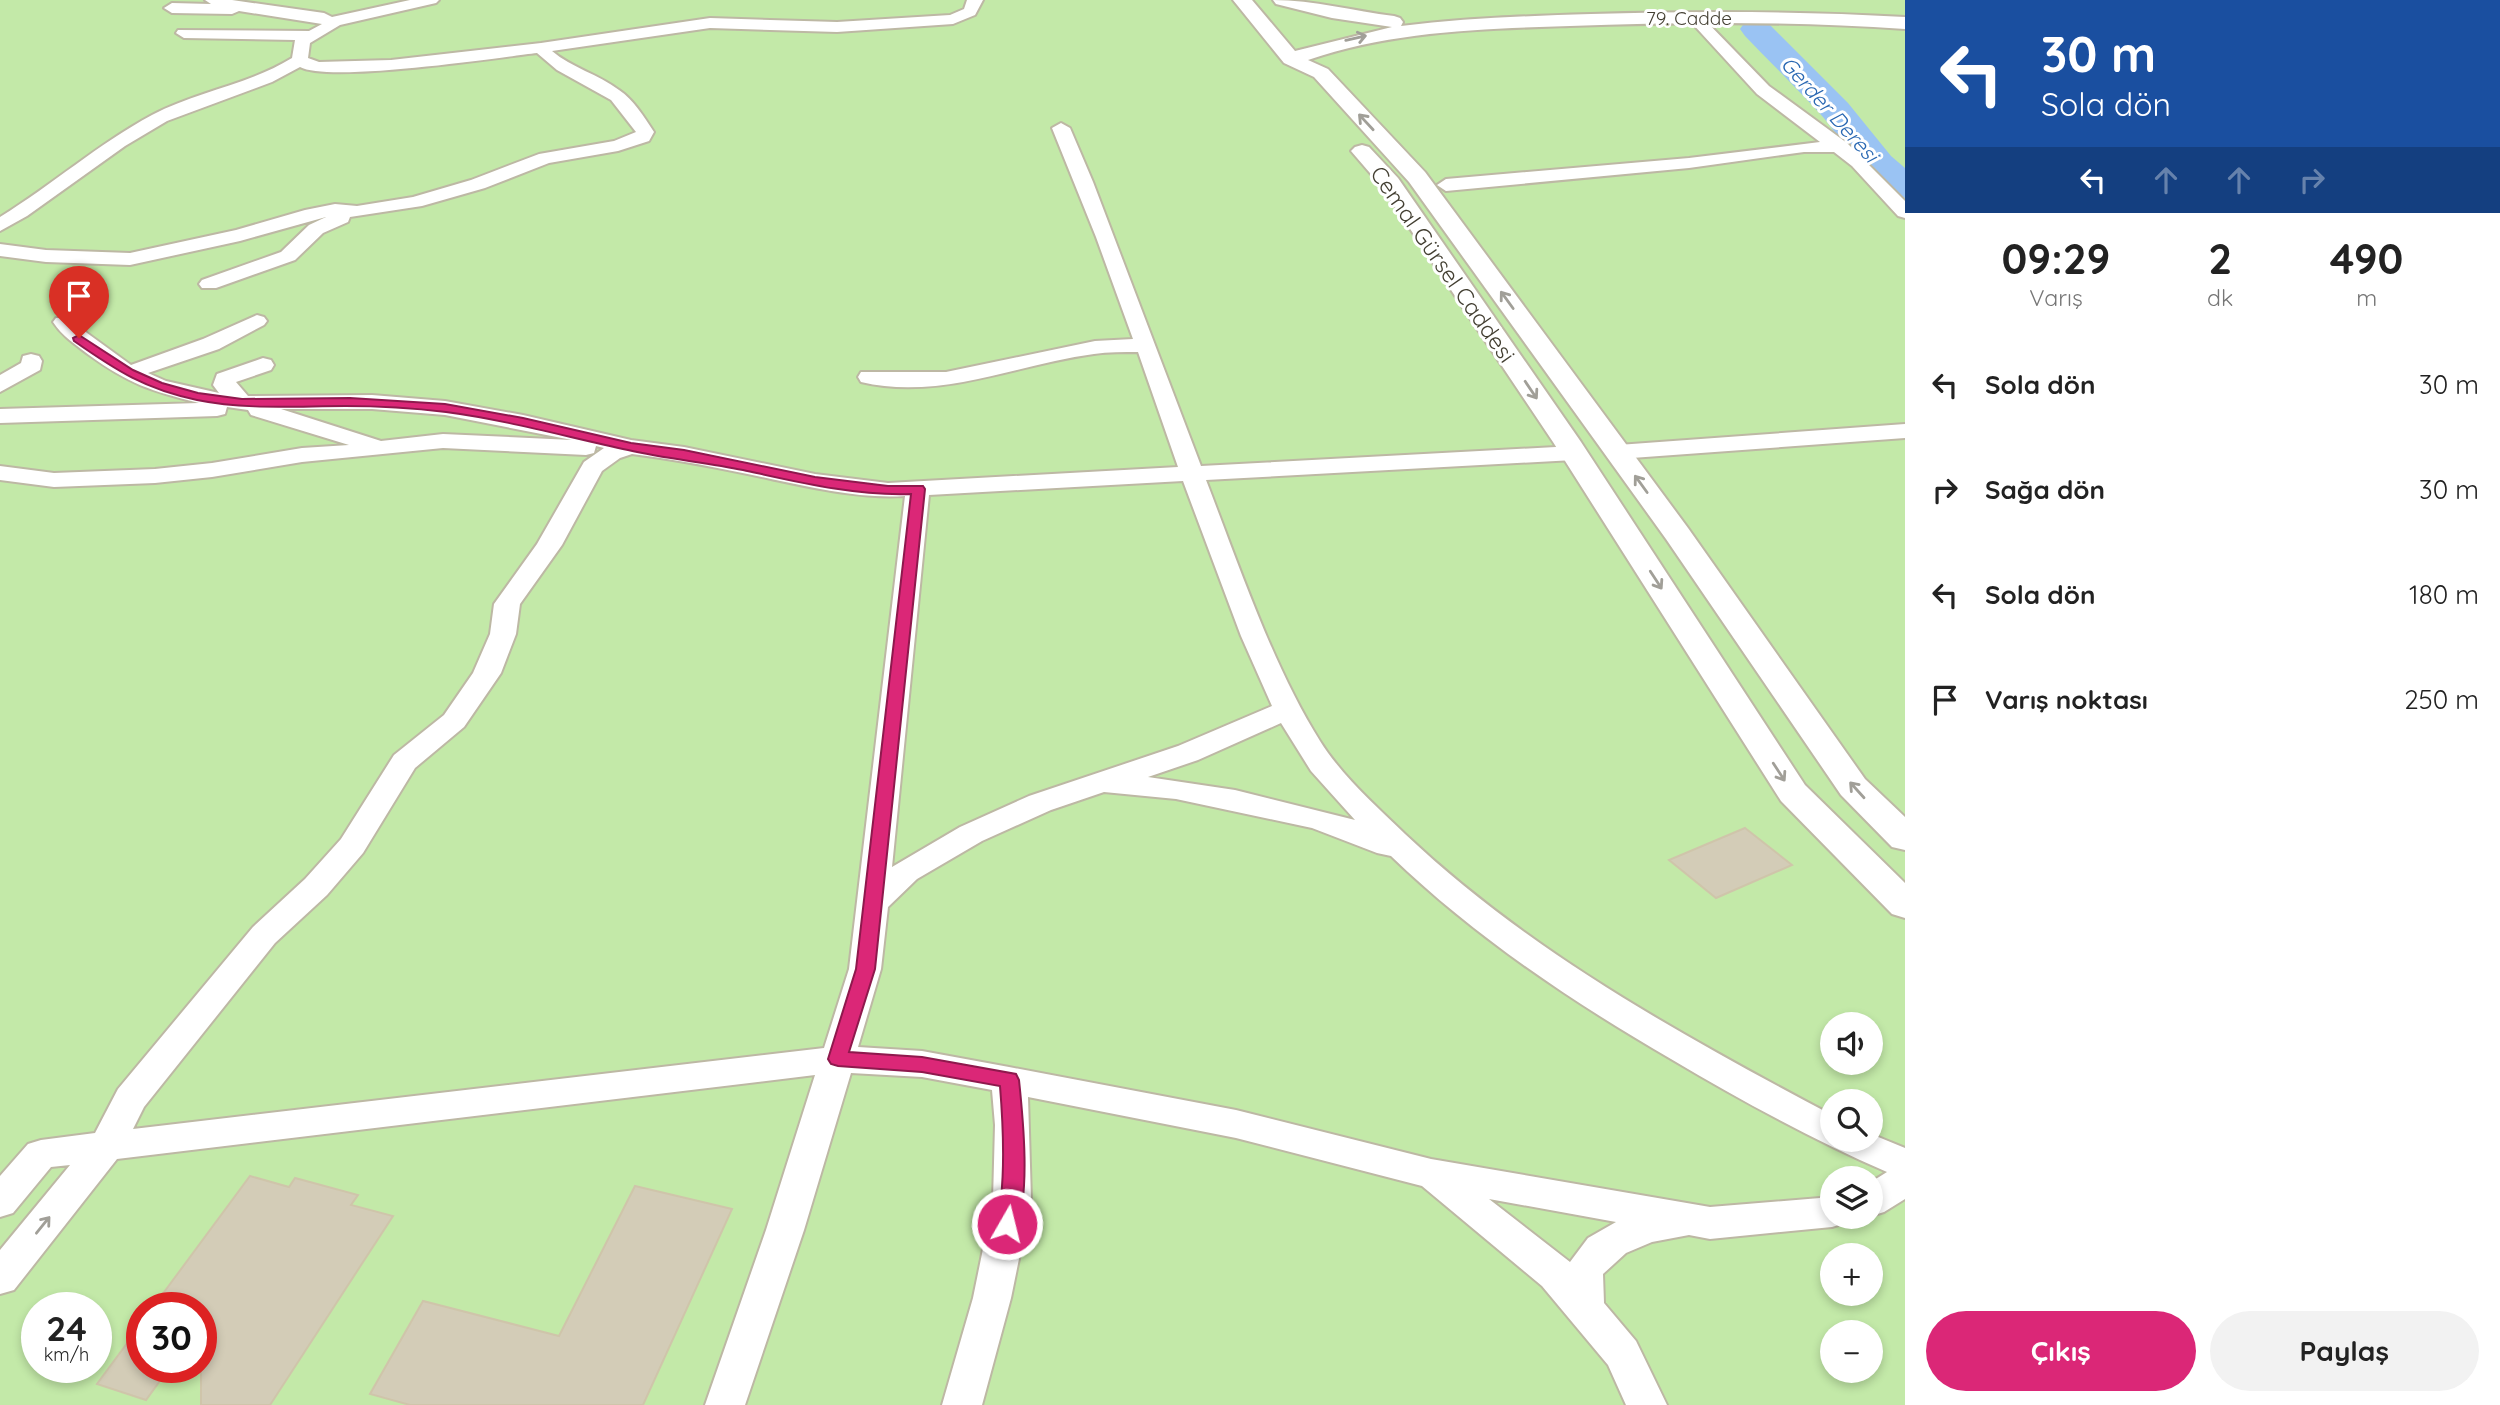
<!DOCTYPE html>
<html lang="tr">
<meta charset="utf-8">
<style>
body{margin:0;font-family:Quicksand,sans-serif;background:#f2f2f2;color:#222;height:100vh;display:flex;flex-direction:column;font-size:26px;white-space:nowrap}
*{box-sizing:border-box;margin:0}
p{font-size:23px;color:#767676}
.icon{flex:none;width:38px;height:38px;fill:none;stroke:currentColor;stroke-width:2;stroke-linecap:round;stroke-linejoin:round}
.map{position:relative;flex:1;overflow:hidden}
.drawer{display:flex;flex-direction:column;background:#fff;width:595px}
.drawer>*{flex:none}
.hud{background:#1a4fa0;color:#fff;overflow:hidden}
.fabs{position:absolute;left:1820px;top:1012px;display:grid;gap:14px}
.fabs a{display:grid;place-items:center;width:63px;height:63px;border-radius:50%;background:#fff;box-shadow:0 4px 10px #0003;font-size:35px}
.speed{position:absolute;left:21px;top:1292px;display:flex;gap:14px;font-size:35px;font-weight:700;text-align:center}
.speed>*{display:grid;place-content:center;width:91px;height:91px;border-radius:50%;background:#fff;box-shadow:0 4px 10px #0003;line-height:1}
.speed small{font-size:18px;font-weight:400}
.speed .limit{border:10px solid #d22;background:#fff;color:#111}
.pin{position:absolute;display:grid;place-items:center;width:60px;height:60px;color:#fff;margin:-72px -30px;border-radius:50% 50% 50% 0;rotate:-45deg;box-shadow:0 0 7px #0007}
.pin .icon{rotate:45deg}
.me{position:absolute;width:77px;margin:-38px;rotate:8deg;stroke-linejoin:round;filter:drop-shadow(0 0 5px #0008)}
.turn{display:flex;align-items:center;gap:24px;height:147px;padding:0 21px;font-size:32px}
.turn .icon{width:91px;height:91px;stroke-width:2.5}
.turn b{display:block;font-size:49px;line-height:60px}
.lanes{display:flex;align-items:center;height:66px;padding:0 21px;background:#0003;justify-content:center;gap:35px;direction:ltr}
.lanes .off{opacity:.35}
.eta{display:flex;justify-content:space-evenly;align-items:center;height:119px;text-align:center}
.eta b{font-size:42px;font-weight:700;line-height:49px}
.cta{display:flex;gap:14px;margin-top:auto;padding:14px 21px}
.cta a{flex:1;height:80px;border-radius:42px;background:#db2777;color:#fff;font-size:28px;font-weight:700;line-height:80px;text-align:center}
.cta a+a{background:#f2f2f2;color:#222}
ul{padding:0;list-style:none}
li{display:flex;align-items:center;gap:21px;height:105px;padding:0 21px}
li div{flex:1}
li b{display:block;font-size:26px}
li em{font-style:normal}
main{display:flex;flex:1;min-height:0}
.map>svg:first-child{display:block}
.green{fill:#c3e9a8;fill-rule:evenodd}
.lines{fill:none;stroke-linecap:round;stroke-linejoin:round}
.river{fill:#9ac3f3;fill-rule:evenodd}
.building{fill:#d3ccb7;stroke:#cfc5aa;stroke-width:2}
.minor-casing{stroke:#bdb8a4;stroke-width:4}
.tertiary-casing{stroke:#bdb8a4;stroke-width:4}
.minor{fill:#fff;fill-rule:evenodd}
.tertiary{fill:#fff;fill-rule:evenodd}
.oneway{stroke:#a19f98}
.route{fill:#db2777;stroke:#8e194d;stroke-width:2}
.labels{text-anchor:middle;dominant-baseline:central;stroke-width:6;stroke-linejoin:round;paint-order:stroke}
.far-street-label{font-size:19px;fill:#433f32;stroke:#fff}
.far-water-label{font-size:21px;font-style:italic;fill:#2867b2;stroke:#fff}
.street-label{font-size:23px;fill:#433f32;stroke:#fff}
</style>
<main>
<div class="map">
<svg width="1905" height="1405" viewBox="0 0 1905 1405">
<rect width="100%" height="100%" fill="#f2efe2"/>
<path class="green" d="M0,0H1905V1405H0ZM1832,1024H1871V1062H1832ZM1832,1101H1871V1139H1832ZM1832,1178H1871V1216H1832ZM1832,1255H1871V1293H1832ZM37,1307H96V1367H37ZM142,1307H201V1367H142ZM1832,1332H1871V1370H1832Z"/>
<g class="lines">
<path class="river" d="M1756,19L1767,22L1848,103L1891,156L1905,168V198C1866,189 1847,145 1823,117C1798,89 1771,63 1745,36L1740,29L1745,22Z"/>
</g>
<g class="building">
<path d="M1745,828L1792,865L1716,898L1669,860Z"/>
<path d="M250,1176L289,1187L295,1178L358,1195L351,1205L393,1216L270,1405H201V1307H153Z"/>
<path d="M635,1186L732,1209L643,1405H410L370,1394L423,1301L559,1336Z"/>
<path d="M142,1323V1367H170L146,1400L97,1384Z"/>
</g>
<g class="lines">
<g class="minor-casing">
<g id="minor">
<path d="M205,0H232L324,13L332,17L410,0H439L436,3L340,25L310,43L308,58L319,62L391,60L541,43L710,18L837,22L950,15L964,9L967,0H983L975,15L953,24L837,32L710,28L552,51C572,68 598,74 619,90C634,100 644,117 654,132L649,141L618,151L549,163L485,188L422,206L350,217L348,222L323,233L295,260L216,288H202L199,284L202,280L281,252L309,225L326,217L240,241L130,265L46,262L0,256V244L46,250L130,253L236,230L305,210L335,204L357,206L413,197L471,180L539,154L614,141L636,132L611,100L557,70L537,53C495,58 329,83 300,67L272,82L167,121L125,146L27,216L0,231V217C52,185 98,144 152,115C197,91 248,85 292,58L295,40L184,38L176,33L178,30L309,31L322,24L239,11L232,14L172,13L164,8L172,3L211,4Z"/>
<path d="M1696,14L1701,16L1769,86L1847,143L1905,201V218L1898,216L1852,166L1834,152H1804L1689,168L1446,191L1437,185L1446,179L1689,158L1820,142L1757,94L1691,22L1688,19L1691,16Z"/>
<path d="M1061,123L1070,128L1093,182L1201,466L1574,446L1582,448L1586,453L1582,458L1574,460L1206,480C1238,563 1273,667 1320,741C1342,776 1376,806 1405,834C1530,952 1681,1035 1832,1115V1139H1871V1134L1905,1148V1199L1884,1212L1871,1216V1182L1887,1172C1813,1140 1742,1101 1671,1059C1571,1001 1474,936 1391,856L1377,853L1312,828L1176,799L1104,792L1051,810L982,841L917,879L888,907L881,969L858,1047L922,1051L1009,1067L1236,1110L1431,1159L1710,1207L1832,1197V1216H1849L1845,1223L1832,1227L1710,1239L1689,1235L1652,1242L1626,1253L1603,1274L1604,1303L1636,1341L1667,1405H1626L1608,1365L1542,1286L1422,1186L1236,1138L1028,1097L1031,1200L1011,1298L982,1405H942L973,1298L993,1200L995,1125L992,1090L922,1077L851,1073L804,1230L745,1405H705L766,1230L815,1075L117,1159L14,1290L0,1294V1250L70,1165L51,1167L13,1213L0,1217V1176L28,1144L41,1140L95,1133L118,1089L253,927L305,879L341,839L394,755L444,715L473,673L490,634L494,604L537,544L584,462L604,448L596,446L594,453L586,455L443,448L302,462L212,477L155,483L54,487L0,480V466L54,473L155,469L212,463L302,448L349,445L251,415L248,410L227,407L225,414L217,416L0,423V409L199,403C151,391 129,384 89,355C76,345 62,336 53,322L56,318H70L87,333L131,365L203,339L257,315L264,317L267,321L264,325L219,349L148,373L166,381L219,393L213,385L217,374L263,358L271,360L274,365L271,370L236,382L248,396L372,395L445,401L523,415L631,440L684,447L815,474L888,483L1178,467L1138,352C1123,352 1108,352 1094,354C1017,364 940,401 861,382L858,377L861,372H946L1095,341L1133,339L1096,237L1052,128ZM281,409H372L445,415L572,440L443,434L381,441ZM632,454C679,460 725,469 771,479C814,488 861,499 905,496L849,969L824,1048L133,1129L144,1107L275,943L327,895L363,853L415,768L464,727L501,673L516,634L520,604L562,545L602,471L620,458ZM1183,481L1241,636L1272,706L1178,746L1029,796L960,827L892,867L929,495ZM1281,723L1311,771L1355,820L1235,790L1148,777L1198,760ZM1489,1199L1616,1222L1588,1238L1570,1262Z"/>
<path d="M31,354L39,356L42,361L40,370L0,392V375L21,363L23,356Z"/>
<path d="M1905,424V438L1618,459L1610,457L1606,452L1610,447L1618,445Z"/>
</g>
</g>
<g class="tertiary-casing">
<g id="tertiary">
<path d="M1233,0H1252L1295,51L1392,27L1332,18L1276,4L1273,0C1314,0 1354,11 1394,16L1400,18L1403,22L1401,26C1464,18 1528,16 1591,14C1696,11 1800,11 1905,17V29C1793,21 1682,22 1570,26C1481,29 1393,31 1308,60L1328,69L1425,172L1688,528L1865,779L1905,817V850L1892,847L1841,795L1666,539L1409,182L1314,77L1284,63Z"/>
<path d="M1362,145L1369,147L1398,178L1581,442L1805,785L1905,883V918L1892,914L1781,801L1553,442L1382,187L1351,151L1355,147Z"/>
</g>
</g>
<use href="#minor" class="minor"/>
<use href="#tertiary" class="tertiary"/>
</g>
<defs><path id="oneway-shaft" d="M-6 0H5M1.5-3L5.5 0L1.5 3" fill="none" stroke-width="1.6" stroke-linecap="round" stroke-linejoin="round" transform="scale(1.75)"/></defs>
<g class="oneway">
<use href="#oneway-shaft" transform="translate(1356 38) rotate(-13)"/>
<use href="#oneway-shaft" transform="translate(1366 122) rotate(-133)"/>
<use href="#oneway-shaft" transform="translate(1507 300) rotate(-126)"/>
<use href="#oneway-shaft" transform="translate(1531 390) rotate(56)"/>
<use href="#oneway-shaft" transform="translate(1641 484) rotate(-126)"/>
<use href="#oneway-shaft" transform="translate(1656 580) rotate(57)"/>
<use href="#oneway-shaft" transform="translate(1779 772) rotate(57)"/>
<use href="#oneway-shaft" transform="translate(1857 790) rotate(-132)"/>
<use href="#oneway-shaft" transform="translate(43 1225) rotate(-51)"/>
</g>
<path class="route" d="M79,335L133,370L162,383L198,393L242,399L350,398L445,404L523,418L631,443L684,450L815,477L888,486H923L925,489L875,969L849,1052L922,1057L1016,1074L1019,1080C1023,1118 1031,1197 1015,1231L1007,1233L999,1231C994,1220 1000,1209 1001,1198C1005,1161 1003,1123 1000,1086L922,1072L838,1066L831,1064L828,1059L856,969L911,494C854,496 798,482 743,470C705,462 666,459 628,450C567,437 507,420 446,412C413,408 378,406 345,406C296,406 246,410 197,400C145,389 117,371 74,341L73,338Z"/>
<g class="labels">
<g class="far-street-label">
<text x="1689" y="18">79. Cadde</text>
</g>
<g class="far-water-label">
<text transform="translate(1830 109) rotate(48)">Gerder Deresi</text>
</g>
<g class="street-label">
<text transform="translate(1443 264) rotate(55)">Cemal Gürsel Caddesi</text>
</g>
</g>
</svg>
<div class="fabs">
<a><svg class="icon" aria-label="sound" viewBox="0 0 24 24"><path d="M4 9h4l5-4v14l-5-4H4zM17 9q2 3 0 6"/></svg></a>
<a><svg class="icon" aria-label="search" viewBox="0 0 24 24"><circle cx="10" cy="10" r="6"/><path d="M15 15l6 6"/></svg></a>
<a><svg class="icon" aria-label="layers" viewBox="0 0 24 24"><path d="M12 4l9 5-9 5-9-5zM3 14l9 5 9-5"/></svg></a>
<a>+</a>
<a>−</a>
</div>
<div class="speed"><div>24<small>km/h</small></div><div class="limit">30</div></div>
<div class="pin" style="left:79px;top:338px;background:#d93025"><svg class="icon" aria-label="arrive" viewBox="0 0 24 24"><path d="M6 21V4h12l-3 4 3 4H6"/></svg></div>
<svg class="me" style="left:1007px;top:1224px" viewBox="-20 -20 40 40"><circle r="17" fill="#db2777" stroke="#fff" stroke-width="3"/><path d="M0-11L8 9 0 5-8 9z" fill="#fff"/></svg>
</div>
<section class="drawer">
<div class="hud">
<div class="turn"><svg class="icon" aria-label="left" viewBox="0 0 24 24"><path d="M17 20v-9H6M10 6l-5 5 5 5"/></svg><div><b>30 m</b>Sola dön</div></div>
<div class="lanes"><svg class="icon" aria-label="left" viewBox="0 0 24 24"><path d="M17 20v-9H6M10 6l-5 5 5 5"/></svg><svg class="icon off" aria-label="ahead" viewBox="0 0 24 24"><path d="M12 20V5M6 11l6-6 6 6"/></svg><svg class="icon off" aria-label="ahead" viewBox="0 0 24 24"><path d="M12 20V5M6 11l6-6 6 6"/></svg><svg class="icon off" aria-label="right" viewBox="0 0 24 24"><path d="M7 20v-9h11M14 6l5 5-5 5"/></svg></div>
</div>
<div class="eta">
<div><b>09:29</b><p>Varış</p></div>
<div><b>2</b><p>dk</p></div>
<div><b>490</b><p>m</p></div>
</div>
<ul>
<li><svg class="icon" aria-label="left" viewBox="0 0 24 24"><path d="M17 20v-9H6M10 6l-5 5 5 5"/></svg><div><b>Sola dön</b></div><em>30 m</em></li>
<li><svg class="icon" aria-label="right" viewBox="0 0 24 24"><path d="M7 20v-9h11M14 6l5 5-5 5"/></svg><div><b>Sağa dön</b></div><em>30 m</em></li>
<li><svg class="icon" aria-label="left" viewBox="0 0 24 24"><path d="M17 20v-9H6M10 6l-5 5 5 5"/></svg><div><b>Sola dön</b></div><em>180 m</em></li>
<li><svg class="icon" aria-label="arrive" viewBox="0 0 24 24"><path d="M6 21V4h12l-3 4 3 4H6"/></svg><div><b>Varış noktası</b></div><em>250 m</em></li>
</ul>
<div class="cta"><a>Çıkış</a><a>Paylaş</a></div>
</section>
</main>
